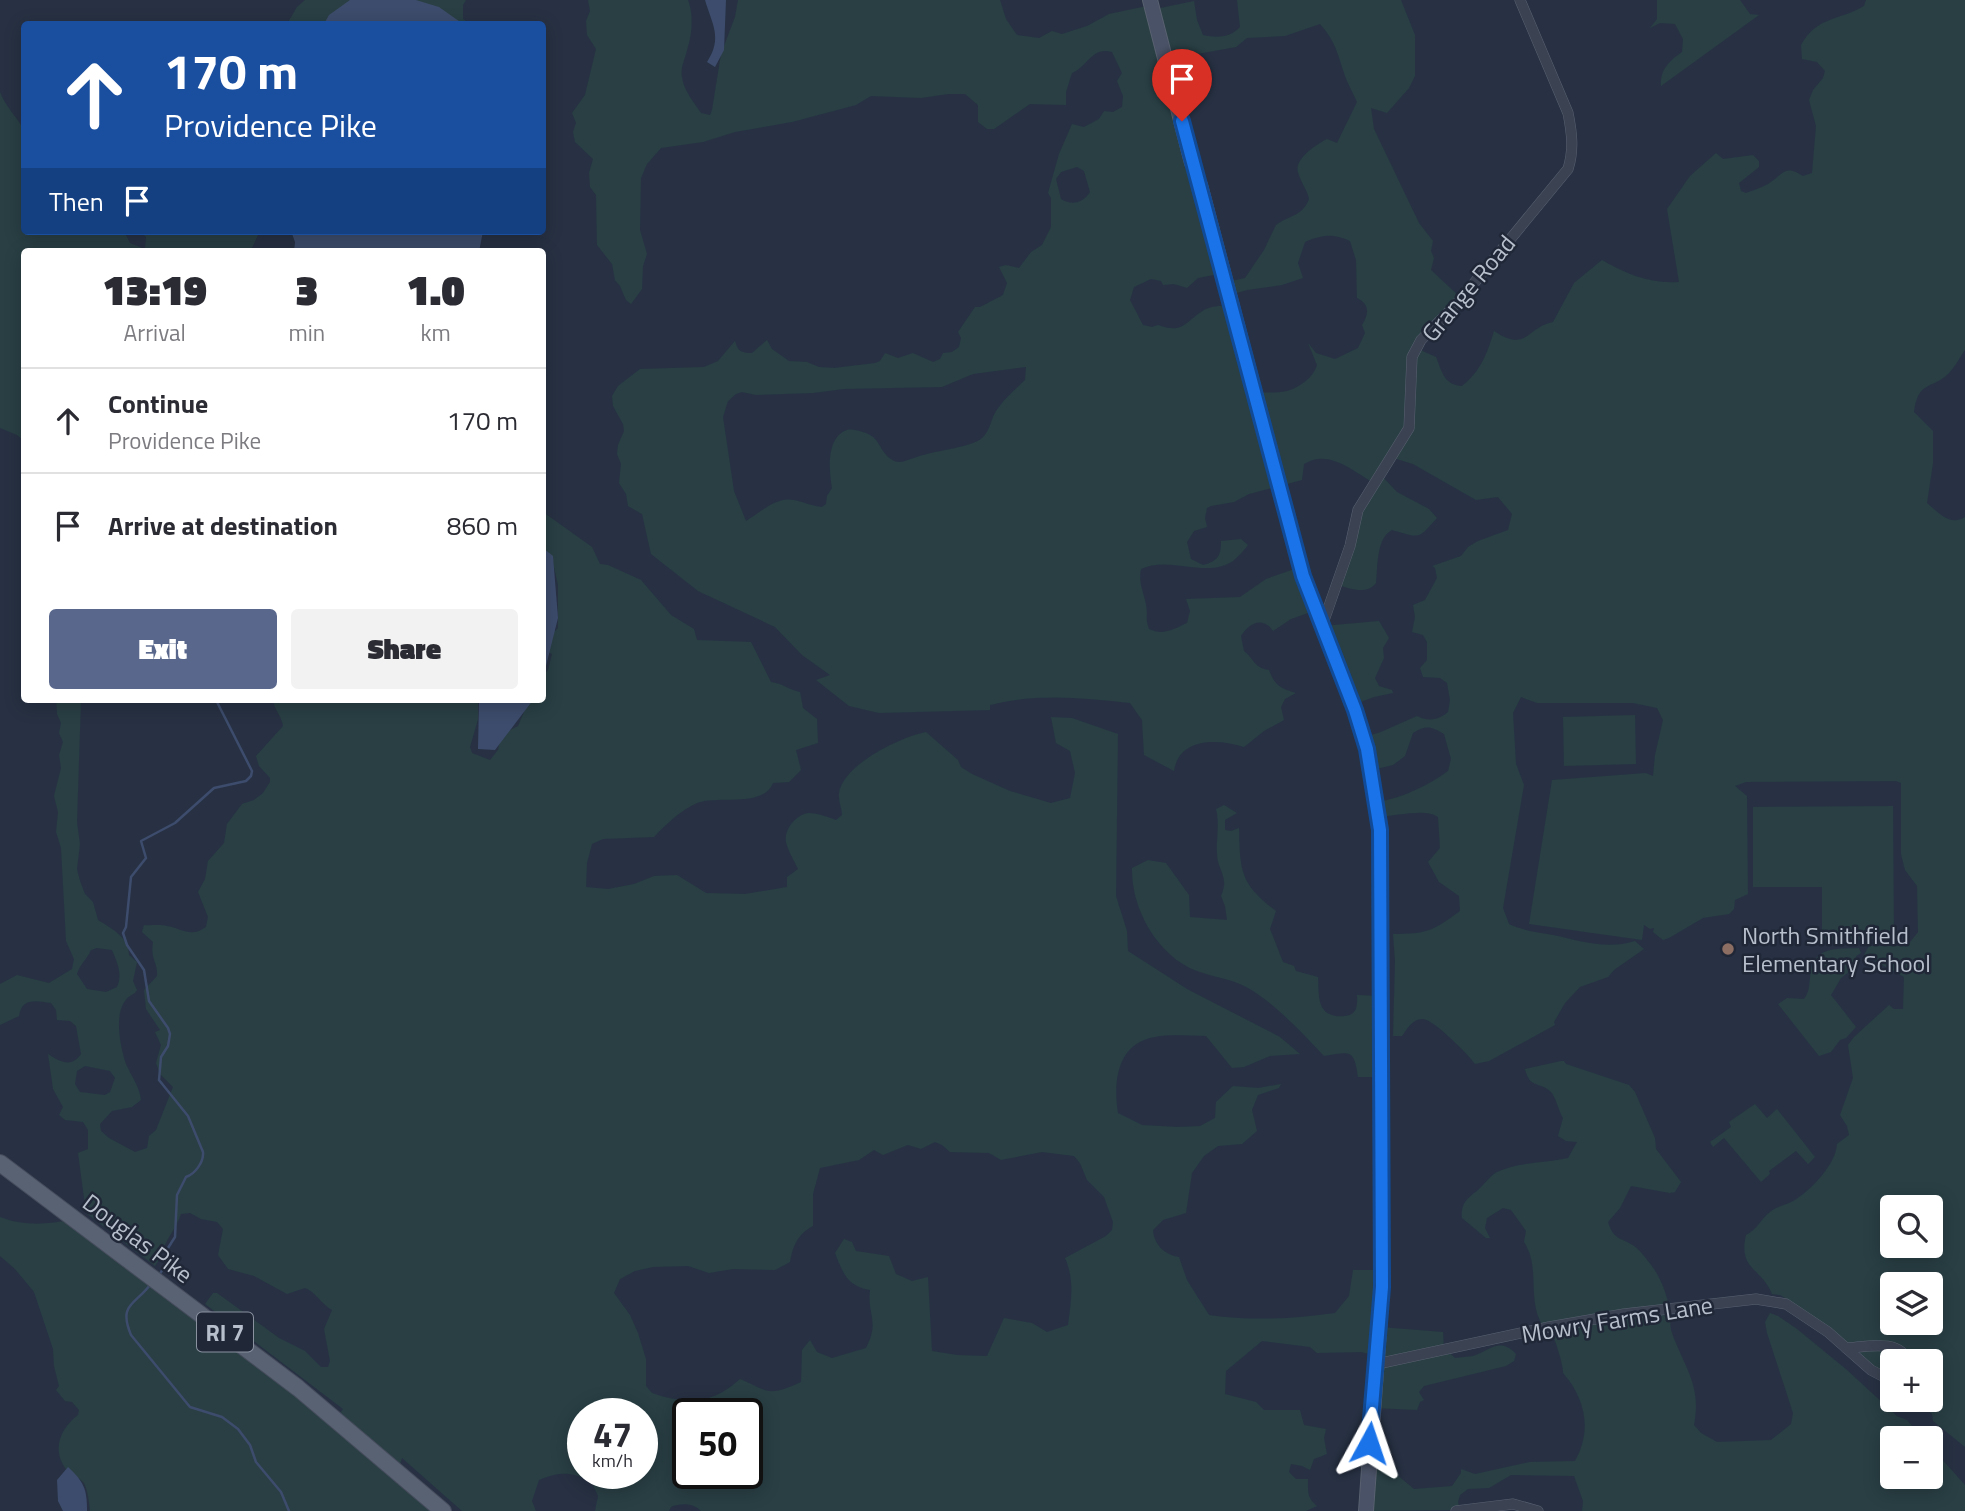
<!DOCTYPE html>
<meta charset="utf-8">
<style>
body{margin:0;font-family:"Titillium Web",sans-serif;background:#f2f2f3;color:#2b2b33;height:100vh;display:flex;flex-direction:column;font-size:26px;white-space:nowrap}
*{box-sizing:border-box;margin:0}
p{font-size:23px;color:#7c7c81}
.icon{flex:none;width:38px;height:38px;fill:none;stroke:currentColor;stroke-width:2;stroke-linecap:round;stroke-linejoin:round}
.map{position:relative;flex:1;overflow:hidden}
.sheet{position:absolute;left:21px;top:248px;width:525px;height:455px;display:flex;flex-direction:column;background:#fff;border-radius:7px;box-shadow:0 4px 18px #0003}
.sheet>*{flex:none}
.banner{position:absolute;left:21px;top:21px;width:525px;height:214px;border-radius:7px;box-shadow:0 4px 18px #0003;background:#1a4fa0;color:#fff;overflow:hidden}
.buttons{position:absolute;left:1880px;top:1195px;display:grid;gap:14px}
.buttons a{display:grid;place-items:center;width:63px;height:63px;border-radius:7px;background:#fff;box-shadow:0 4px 18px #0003;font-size:35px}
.speed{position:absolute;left:567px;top:1398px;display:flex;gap:14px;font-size:35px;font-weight:700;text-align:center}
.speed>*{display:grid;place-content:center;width:91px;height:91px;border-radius:50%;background:#fff;box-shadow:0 4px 18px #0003;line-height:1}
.speed small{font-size:18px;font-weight:400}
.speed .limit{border:4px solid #111;border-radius:10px;background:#fff;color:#111}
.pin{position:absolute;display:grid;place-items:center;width:60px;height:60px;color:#fff;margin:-72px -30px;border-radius:50% 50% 50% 0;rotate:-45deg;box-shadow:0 0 7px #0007}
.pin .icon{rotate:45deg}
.me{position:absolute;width:77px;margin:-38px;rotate:5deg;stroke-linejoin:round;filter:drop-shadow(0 0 5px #0008)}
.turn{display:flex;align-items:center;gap:24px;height:147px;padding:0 28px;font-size:32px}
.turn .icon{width:91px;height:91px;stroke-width:2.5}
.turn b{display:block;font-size:49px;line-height:60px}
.then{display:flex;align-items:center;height:66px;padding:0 28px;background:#0003;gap:14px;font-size:26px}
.eta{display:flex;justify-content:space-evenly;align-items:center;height:119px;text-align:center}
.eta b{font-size:42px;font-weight:800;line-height:49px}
.action{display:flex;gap:14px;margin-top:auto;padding:14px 28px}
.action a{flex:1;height:80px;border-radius:7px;background:#59678c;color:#fff;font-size:28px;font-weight:800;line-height:80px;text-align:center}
.action a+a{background:#f2f2f3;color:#2b2b33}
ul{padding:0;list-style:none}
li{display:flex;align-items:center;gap:21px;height:105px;padding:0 28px;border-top:2px solid #e1e1e2}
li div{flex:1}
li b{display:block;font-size:26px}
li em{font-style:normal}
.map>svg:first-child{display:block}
.green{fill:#293f44;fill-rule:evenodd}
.water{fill:#3d4c6c}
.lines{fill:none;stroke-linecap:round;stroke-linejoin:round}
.stream{stroke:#3d4c6c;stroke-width:2.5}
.minor-casing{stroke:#596170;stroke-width:11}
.tertiary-casing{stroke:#596170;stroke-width:14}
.secondary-casing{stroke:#596170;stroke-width:16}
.primary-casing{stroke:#454c5c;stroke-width:18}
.minor{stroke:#3b4353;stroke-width:10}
.tertiary{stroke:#3b4353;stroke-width:12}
.secondary{stroke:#495266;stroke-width:14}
.primary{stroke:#596273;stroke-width:16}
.route-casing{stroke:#114b97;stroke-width:18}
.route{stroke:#1a73e8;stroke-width:12}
.education-dot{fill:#8d6e63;stroke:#202838;stroke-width:2.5}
.labels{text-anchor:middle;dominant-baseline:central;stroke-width:5;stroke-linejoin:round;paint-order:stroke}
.shield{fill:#202838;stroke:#8a92a0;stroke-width:2}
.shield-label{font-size:23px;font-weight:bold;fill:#b8bfcc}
.street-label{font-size:24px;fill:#b8bfcc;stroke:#202838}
.poi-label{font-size:24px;fill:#b8bfcc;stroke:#202838;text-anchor:start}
</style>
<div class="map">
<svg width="1965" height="1511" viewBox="0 0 1965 1511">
<rect width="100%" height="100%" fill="#273143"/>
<g class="green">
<path d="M305,0H466L463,5V19L469,24H287L297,7Z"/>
<path d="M588,0H688C694,16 692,34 687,50C685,60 680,67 682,78C684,90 694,103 701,113L710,115L712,110L721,54L735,17L738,0H1000L1006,19L1017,35L1039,38L1052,31L1062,34L1087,26L1109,14L1147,6L1151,10L1194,1L1197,20L1203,35C1217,38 1230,38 1240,27L1237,0H1401L1415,35V76L1409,88L1387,113L1371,108L1374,129L1419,223L1433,241L1431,251L1434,258L1431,270L1461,298L1429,323L1416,348L1436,357C1442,372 1444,385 1462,386C1481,371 1487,354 1494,331C1528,353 1525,328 1553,322L1574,283L1602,260C1627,274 1649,284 1679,282L1667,209L1690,176L1716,153L1723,159L1753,155L1759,161V167L1739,183L1741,191L1746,193C1753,190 1761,188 1768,184C1784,174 1784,164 1803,176L1812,173L1816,126L1809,100L1813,90L1823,78L1825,71L1817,62L1802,59L1801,45C1817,16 1839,21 1864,6L1866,0H1965V350C1960,357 1955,367 1949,373C1932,390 1918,380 1914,412L1933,431V463L1927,503C1938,512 1950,527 1965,517V1447L1933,1421L1932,1414L1914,1400H1930V1362H1892V1382L1790,1301L1780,1295L1772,1294C1761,1267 1738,1270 1746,1235C1757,1230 1761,1219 1770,1212C1777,1206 1787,1205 1795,1200C1812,1189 1836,1164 1837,1144L1849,1135L1847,1126L1840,1115L1853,1078L1848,1045L1854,1037L1889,1005L1894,1009H1903L1904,977L1864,955L1869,946H1907L1918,932L1917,886L1905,870L1901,854V783L1896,781L1746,782L1735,786L1747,796L1748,894L1735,900L1734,909L1729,914L1703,918L1669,938L1663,940L1653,932L1654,928L1650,929L1644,925L1642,940L1529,924L1552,780L1646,773L1653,776L1655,755L1663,720L1657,708L1633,703H1537L1521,697L1513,713L1516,764L1524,785L1503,908L1509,924C1524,931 1537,932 1553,935C1581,941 1606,950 1635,941L1644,949L1614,970L1608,977L1580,987L1565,1003L1554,1022L1555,1025L1489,1061L1475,1064C1469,1055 1433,1019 1423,1019C1413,1018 1407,1029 1402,1036H1393L1395,961L1393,934C1427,934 1433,931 1460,911L1459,896L1439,882L1428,862L1440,848L1438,817C1426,808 1396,816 1379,817L1378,802C1402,798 1429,785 1448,771L1451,759L1444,734C1431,726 1426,725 1413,733L1405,756L1393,765L1372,770L1364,737L1381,732L1417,716C1428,722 1439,720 1448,712L1450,700L1447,683L1440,678L1423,677L1420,668L1427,660V642L1423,635L1412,632L1415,617L1413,605L1425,600L1437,578L1435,568L1432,566L1461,556L1468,547L1478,541L1508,530L1512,514L1498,497L1476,500L1413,464L1390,457L1379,473L1397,492L1429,509L1437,518C1417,540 1421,538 1392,530C1376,538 1378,566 1376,583C1367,595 1351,589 1338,585L1372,482C1351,469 1327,449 1304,464L1302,480L1249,494L1234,502L1211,506L1207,508L1205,518L1207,527L1194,531L1187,542L1191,559L1203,565C1218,561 1221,556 1221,541L1241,539L1248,545C1244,550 1239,556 1233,561C1207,579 1168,555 1141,569C1138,583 1144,592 1146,605C1148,614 1145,619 1149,629C1163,636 1174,629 1187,623L1190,611L1186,599L1240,597L1266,579L1300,567L1314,611L1291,619L1273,631C1263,616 1249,623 1241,636L1244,651C1254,659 1254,668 1269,670C1274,685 1281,689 1296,693L1285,699L1281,707L1284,720L1264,731L1244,747C1219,739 1179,737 1174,771L1144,755L1142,720L1130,703C1084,698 1035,693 990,705V710L879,713L849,706L816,680L830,675L802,655L775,627L698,591L651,554L642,514L628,506L626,494L619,483L621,464L617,454L618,445L624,431L623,424L613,406L612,396L618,386L640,369L704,367L718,361L735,341C738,352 742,353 752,353L767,340L772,349L789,361L807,362L819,367L834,368L875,363L880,361L885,353L898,358L913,353L933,362L940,359L943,353L952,352L959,347L961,338L958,332L975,307H980L1003,295L1007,283L999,267L1006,265L1019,268L1031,252L1042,245L1051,227V198L1048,193L1059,154L1072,124L1084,127L1099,119L1104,111L1113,112L1122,107L1123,96L1117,81L1122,73L1112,52C1092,46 1088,66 1072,73L1066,92V105L1030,104L994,129H987L978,122V105L965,94H948L921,98L871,96L856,105L792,122L735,132L703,142L661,148L647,164L641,178L640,230L647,254L643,266L642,289L631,304L626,300L620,286L615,280L612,264L597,245L596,195L590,187L589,173L593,159L575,142L573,132L576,123L572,113L585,95L596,49L587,35L586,21L590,11ZM1320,24C1338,44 1338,58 1347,81C1350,88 1354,95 1357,102L1337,143L1327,139C1317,144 1294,159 1298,172C1300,181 1307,189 1309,199C1303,216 1290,215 1276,225L1264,250L1245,278L1223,283L1226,296L1247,290L1282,285L1303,278L1298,263L1305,242C1322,235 1332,233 1350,241L1356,260L1357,298C1370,304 1369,314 1362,325L1365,333L1358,348L1335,359L1316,353L1308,343L1317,365C1314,377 1299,388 1287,391C1276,394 1264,391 1252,394L1227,305C1220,306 1211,306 1204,310C1184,323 1183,334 1158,325L1152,327L1143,325L1130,300L1134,287L1151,279L1161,281L1163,285L1174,284L1187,288L1198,278L1219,274L1164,60L1236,47L1247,38L1285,36ZM1077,167L1084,171L1090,192C1083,203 1072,206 1061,199L1056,179L1061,172ZM1026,367L1025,380C1016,389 1006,397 999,407C990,417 992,430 981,439C969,448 931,451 914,458C907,460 901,464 894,461C882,455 881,444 873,437C868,433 853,428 847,430C826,437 829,471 832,488L827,496L826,504L822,507C812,506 803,502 794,500C776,496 760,513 746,521L734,491L723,417L728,401L736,394L742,392L756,395L813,393L844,389L942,387L973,374ZM1892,1208H1930V1246H1892ZM1892,1284H1930V1323H1892Z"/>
<path d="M1657,0H1740L1750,14L1759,15L1661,86C1660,70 1669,61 1682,52L1683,39L1675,24L1660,23L1650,28L1657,19Z"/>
<path d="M0,92C5,106 17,117 24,130V231H124L130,243L145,249L146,237L140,231H260L250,252H24V441L17,435L0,428Z"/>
<path d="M543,512L592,547L600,564L608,565L641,580L671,615L694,629L697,640L751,642L771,682C782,683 789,690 800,692L803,708L817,719L818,743L796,750L801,770L789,782L773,783C763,808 719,795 697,803C681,810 666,824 654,837L603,839L592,844L587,863L586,887L608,889L634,884L654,876L677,875L706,893L745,894L787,887V877L798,869C794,860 788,851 786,842C784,829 796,815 808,813C818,813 828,817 836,820L842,815C842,808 838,801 839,793C843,765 900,737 926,732L958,760L961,767L972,774L1010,791L1051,803L1070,798L1075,773L1070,751L1056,743L1051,717L1072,718L1118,734L1116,896L1127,931L1128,951L1187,989L1280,1037L1300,1054L1270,1056L1244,1067L1232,1068L1206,1036C1189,1036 1171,1034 1155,1037C1117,1043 1113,1082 1118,1113L1142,1125L1178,1127L1200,1126L1215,1118L1216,1102L1233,1086L1258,1088L1281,1084L1279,1088L1258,1095L1252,1110L1257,1131L1242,1144L1218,1146L1204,1156L1192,1173L1186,1213L1163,1220L1153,1230C1154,1245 1165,1255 1179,1257L1187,1280L1209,1315C1250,1321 1294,1319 1335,1313L1349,1296L1353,1270H1381L1380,1327L1443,1332L1444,1348L1455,1358C1461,1357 1467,1357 1473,1356C1491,1350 1500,1337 1516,1354L1514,1361L1506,1366L1424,1386L1419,1392L1424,1400L1420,1402L1417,1410L1374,1408L1377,1356L1361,1352L1317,1353L1310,1347L1262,1341L1226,1371L1225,1394L1256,1402L1264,1410H1300L1304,1425L1326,1429L1324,1438L1327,1454L1314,1459L1310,1470L1302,1466L1291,1464L1289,1472L1296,1479H1308C1308,1492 1307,1498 1317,1506L1306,1511H701C693,1503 681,1503 671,1507L669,1511H595L598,1496L591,1481C571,1472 560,1471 539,1480L532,1501L536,1511H462L402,1458L399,1468L444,1511H90C89,1502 88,1491 84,1483C79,1477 71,1475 66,1469C51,1449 61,1428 78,1415L79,1410L72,1402L65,1401L56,1390L59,1386L54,1366L53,1349L34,1292L15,1269L0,1256V1217C22,1226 49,1225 72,1219L338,1416L343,1409L205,1304L213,1293H217L279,1338L305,1351L321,1367H328L330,1361L324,1329L332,1310C321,1304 316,1292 305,1288L287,1294L254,1276L228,1269L218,1255L223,1229L217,1222L201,1219L190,1213L181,1214C177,1226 170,1234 165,1245C161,1253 162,1257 155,1266L86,1213L78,1153L88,1149V1130L83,1122L65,1120L59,1115L63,1107L53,1089L48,1054C60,1062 72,1068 81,1054L76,1026L70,1021L57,1020L56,1010L51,1003C36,1001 22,997 19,1016L0,1025V984L17,975L49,983L72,969L74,959L66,941L61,848L56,832L58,812L54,796L61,768L59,755L63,742L59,733L61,723L57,714L56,700H81L77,822L80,844L77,869L80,881L85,894L93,902L98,920C112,929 129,937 129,955L137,962L133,981L137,990L135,993C112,1003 119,1038 124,1058C128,1073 139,1083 141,1100L132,1107L112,1111L100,1124L101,1131L109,1138L135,1152L147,1148L149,1136L156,1130L173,1087L160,1074L156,1063L161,1045L155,1032L160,1030L146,1009L144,990L157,976C158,961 150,960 153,942L142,932L144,925C151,926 160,924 167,926C183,929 190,938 206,927L208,917L198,892L205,879L208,861L224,843L227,824L242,804L254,800L263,793L270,782V778L259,766L256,756L283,726C282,716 274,710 273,700H478V719L470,747L472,753L490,760L498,750L501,735L518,726L529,700H542L543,676L548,670L552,654L543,650L544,630L555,631L558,628V585L553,563L543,556ZM97,948L112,950C117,962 123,974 117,987L106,992L87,989L77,974C80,964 87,959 91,950ZM85,1066L110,1071L115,1078L110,1092L105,1095L80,1092L75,1084L77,1071ZM935,1142L942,1145L950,1152L989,1153L1001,1160L1042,1152L1074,1156L1080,1163L1087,1180L1104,1197L1113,1222L1112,1230L1106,1236L1065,1258C1075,1281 1071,1301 1068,1325L1047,1332L1032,1323L1004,1318L987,1356L957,1355L932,1351L928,1277L912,1281L896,1274L889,1256L856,1251L852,1242L844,1239L835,1253C843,1273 847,1286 870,1290C867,1315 880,1321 866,1348L832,1358L817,1352L810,1340L802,1350L801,1382C768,1397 770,1392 740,1379C713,1404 687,1405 652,1393L646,1386V1359L638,1333L630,1315L614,1293L620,1279L635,1271L653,1267L688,1266L709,1273L733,1269L775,1270L790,1262C793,1245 798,1234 813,1226V1194L820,1168L859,1160L874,1150L883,1155L908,1145L921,1149ZM583,1414H642V1474H583ZM688,1414H747V1474H688Z"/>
<path d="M1379,621L1389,638L1383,648L1384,658L1375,678L1379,686L1392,690L1393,693L1374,697L1355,704L1323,626Z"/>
<path d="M1635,715L1636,764L1564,766L1563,717Z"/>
<path d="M1224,805L1237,813L1225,820V830L1231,831L1239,828C1240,871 1240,884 1276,911L1270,929L1283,962L1294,966L1296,971L1318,977C1319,986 1317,1002 1324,1010C1329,1017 1348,1019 1354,1012C1358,1007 1357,1001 1357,995L1380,996L1381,1077H1358C1354,1048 1350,1052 1324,1056C1301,1032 1277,1005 1248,988C1233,979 1213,977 1197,971C1157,956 1131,908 1132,868L1148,860L1166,863L1189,895L1190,917L1227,920L1225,906L1221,896C1230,876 1217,871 1217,853C1216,838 1220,825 1216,809Z"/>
<path d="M1893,806L1894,939L1822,940V887H1753V807Z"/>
<path d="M1859,948L1861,953L1856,956L1858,965L1841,978L1831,995L1856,1027L1846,1038L1840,1040L1831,1052L1819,1056L1778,1004L1787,998L1804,999C1809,992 1809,987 1810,978C1812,946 1834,949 1859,948Z"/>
<path d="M1561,1061H1564L1566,1064L1629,1085L1635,1092L1655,1138L1656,1149L1681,1182L1675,1192L1670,1193L1631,1186L1620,1208L1608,1222C1614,1241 1621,1237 1634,1246C1640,1250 1647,1260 1652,1266C1660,1277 1666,1292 1669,1306C1671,1315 1669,1324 1672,1333C1684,1367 1702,1385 1694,1425L1701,1433L1717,1442L1771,1440L1791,1424L1793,1413L1767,1333L1765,1322L1770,1313L1778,1316L1797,1329L1847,1370L1897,1416L1907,1420L1923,1438H1892V1477H1930V1446L1965,1485V1511H1582L1583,1501L1574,1476L1511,1475L1489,1488L1468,1489L1460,1495L1458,1502L1460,1510L1366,1511L1369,1458H1382L1394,1465L1397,1475L1414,1489L1452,1486L1461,1473V1469L1475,1474L1530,1462L1575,1461C1592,1431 1586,1399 1563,1373C1564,1367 1555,1338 1551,1332C1548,1327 1542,1326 1540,1321C1528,1295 1540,1266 1524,1242L1526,1231L1511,1210L1503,1208L1487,1218L1485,1228L1490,1238H1486L1462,1218C1460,1205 1467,1198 1477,1191C1483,1186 1491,1175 1497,1172C1519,1162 1545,1163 1568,1158L1577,1142L1566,1141L1558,1136L1563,1118C1558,1110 1556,1096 1550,1091C1538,1081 1530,1089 1525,1069Z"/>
<path d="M1755,1104L1767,1118L1777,1109L1815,1157L1808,1164L1796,1151L1769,1171L1770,1174L1761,1182L1724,1138L1713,1147L1710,1142L1731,1127L1729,1122Z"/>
</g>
<g class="water">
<path d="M350,0H416L439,7L463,24H324L329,15Z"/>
<path d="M705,0H726L724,50L715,67L707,62C723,38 712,24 705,0Z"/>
<path d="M291,231H483L479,252H294L295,242Z"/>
<path d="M543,548L553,556L558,618L543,678Z"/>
<path d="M479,700H533L495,750L478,749Z"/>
<path d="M68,1467C84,1482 87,1489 87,1511H63L58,1501L57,1480Z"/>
</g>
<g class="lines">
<g class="stream">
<path d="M159,1275L165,1266L168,1248L175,1237L177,1195L186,1177C195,1174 204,1162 203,1152L188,1116L159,1080L161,1057L168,1046L170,1034L168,1028L149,1001L144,970L127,945L123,933L126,927L131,877L146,858L141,841L175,823L214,788L246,781L251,776L252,771L216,700"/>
<path d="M150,1285C135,1305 118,1304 131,1335L190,1407L222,1417L238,1429L250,1445L256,1462L281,1492L289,1511"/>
</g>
<g class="minor-casing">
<g id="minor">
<path d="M1322,626L1350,546L1358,510L1409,428L1412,357L1421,340L1461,299L1568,169C1574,150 1572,133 1568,113L1520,0"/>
<path d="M1846,1348C1866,1347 1900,1338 1908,1362"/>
<path d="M1377,1364L1549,1327L1624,1314L1756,1299L1786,1304L1828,1332L1871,1370L1892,1381"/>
<path d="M1456,1511L1513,1504L1538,1511"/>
</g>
</g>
<g class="tertiary-casing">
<path id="tertiary" d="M1192,163L1200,185"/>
</g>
<g class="secondary-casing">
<g id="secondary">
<path d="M1150,0L1192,163"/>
<path d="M1200,185L1303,576L1355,710L1367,749L1380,830L1382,1288L1366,1511"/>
</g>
</g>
<g class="primary-casing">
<path id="primary" d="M0,1163L298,1388L443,1511"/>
</g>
<use href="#minor" class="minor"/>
<use href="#tertiary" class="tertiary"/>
<use href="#secondary" class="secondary"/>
<use href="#primary" class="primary"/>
</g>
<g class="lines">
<g class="route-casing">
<path id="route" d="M1182,121L1303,576L1355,710L1367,749L1380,830L1382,1287L1369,1443"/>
</g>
<use href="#route" class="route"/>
</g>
<circle class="education-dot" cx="1728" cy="949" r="7"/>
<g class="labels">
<rect class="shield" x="197" y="1312.5" width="56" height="39" rx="5"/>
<g class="shield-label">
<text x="225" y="1332">RI 7</text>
</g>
<g class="street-label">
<text transform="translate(1468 288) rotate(-50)">Grange Road</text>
<text transform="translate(138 1238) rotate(37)">Douglas Pike</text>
<text transform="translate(1617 1319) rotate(-9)">Mowry Farms Lane</text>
</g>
<g class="poi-label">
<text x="1742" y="935">North Smithfield<tspan x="1742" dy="28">Elementary School</tspan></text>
</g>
</g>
</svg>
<div class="buttons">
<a><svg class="icon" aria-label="search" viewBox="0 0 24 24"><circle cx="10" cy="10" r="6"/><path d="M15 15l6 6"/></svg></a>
<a><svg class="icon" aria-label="layers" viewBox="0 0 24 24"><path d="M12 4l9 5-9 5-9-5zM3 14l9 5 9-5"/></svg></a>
<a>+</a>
<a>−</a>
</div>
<div class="speed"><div>47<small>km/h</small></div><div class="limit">50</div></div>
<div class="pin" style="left:1182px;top:121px;background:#d93025"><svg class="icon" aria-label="arrive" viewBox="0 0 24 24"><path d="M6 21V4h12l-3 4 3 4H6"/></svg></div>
<svg class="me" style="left:1369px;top:1443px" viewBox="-20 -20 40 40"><path d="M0-17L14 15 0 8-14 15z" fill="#1a73e8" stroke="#fff" stroke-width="4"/></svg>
<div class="banner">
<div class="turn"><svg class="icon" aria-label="ahead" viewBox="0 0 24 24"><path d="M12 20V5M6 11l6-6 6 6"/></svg><div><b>170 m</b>Providence Pike</div></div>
<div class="then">Then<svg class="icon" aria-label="arrive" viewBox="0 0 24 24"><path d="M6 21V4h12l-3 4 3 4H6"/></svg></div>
</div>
<section class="sheet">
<div class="eta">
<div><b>13:19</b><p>Arrival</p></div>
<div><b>3</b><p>min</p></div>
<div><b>1.0</b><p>km</p></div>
</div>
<ul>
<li><svg class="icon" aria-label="ahead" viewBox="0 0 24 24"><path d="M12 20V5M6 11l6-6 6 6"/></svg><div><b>Continue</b><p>Providence Pike</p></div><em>170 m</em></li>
<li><svg class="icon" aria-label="arrive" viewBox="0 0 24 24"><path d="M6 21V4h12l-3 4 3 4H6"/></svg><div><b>Arrive at destination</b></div><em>860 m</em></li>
</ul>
<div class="action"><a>Exit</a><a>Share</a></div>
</section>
</div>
